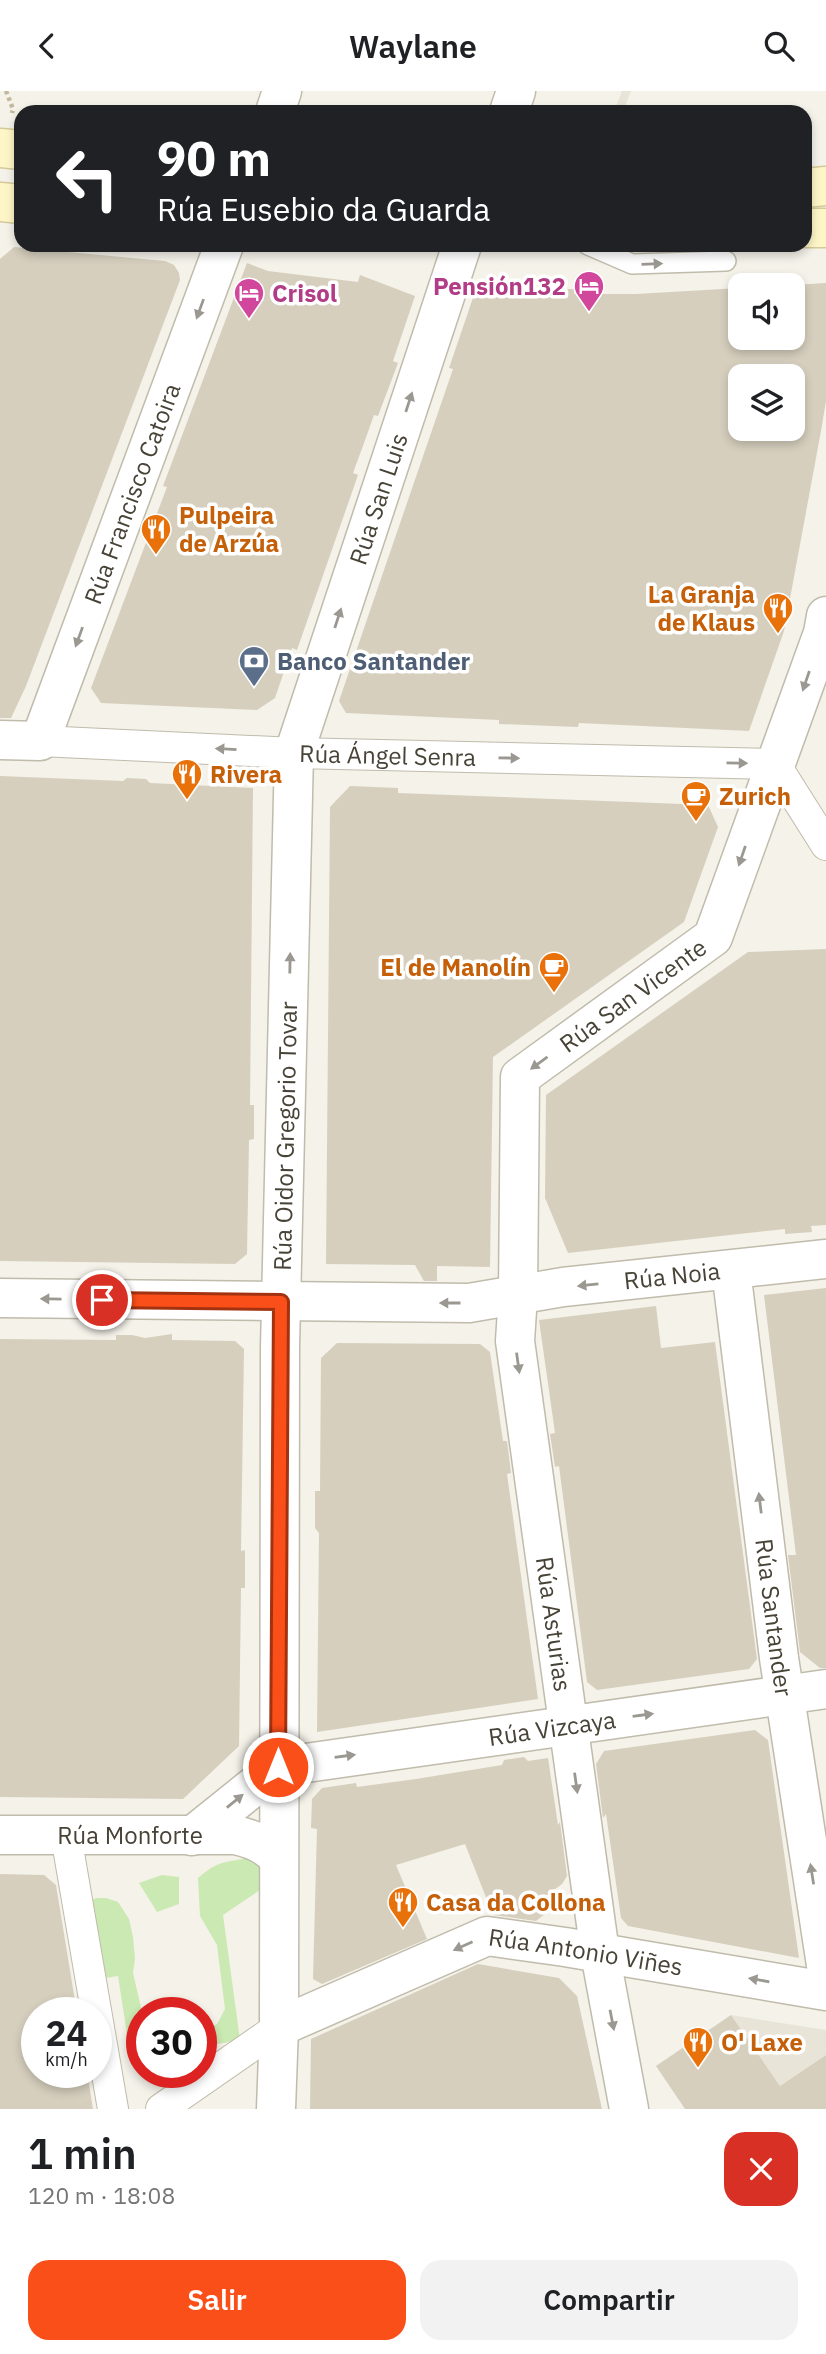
<!DOCTYPE html>
<html lang="es">
<meta charset="utf-8">
<style>
body{margin:0;font-family:"IBM Plex Sans",sans-serif;background:#f2f2f2;color:#202124;height:100vh;display:flex;flex-direction:column;font-size:26px;white-space:nowrap}
*{box-sizing:border-box;margin:0}
p{font-size:23px;color:#757577}
.icon{flex:none;width:38px;height:38px;fill:none;stroke:currentColor;stroke-width:2;stroke-linecap:round;stroke-linejoin:round}
.map{position:relative;height:2018px;overflow:hidden}
.details{display:flex;flex-direction:column;background:#fff;flex:1}
.details>*{flex:none}
.top-card{position:absolute;left:14px;top:14px;width:798px;height:147px;border-radius:21px;box-shadow:0 4px 10px #0003;background:#202124;color:#fff;overflow:hidden}
.tools{position:absolute;left:728px;top:182px;display:grid;gap:14px}
.tools a{display:grid;place-items:center;width:77px;height:77px;border-radius:14px;background:#fff;box-shadow:0 4px 10px #0003;font-size:35px}
.speed{position:absolute;left:21px;top:1906px;display:flex;gap:14px;font-size:35px;font-weight:700;text-align:center}
.speed>*{display:grid;place-content:center;width:91px;height:91px;border-radius:50%;background:#fff;box-shadow:0 4px 10px #0003;line-height:1}
.speed small{font-size:18px;font-weight:400}
.speed .limit{border:10px solid #d22;background:#fff;color:#111}
.pin{position:absolute;display:grid;place-items:center;width:60px;height:60px;color:#fff;margin:-30px;border:4px solid #fff;border-radius:50%;box-shadow:0 2px 7px #0007}
.me{position:absolute;width:77px;margin:-38px;rotate:0deg;stroke-linejoin:round;filter:drop-shadow(0 0 5px #0008)}
.turn{display:flex;align-items:center;gap:24px;height:147px;padding:0 28px;font-size:32px}
.turn .icon{width:91px;height:91px;stroke-width:2.5}
.turn b{display:block;font-size:49px;line-height:60px}
.round{display:grid;place-items:center;flex:none;width:74px;height:74px;border-radius:21px;background:#f2f2f2}
.summary{display:flex;align-items:center;justify-content:space-between;height:119px;padding:0 28px}
h1{font-size:42px;font-weight:600;line-height:52px}
.action{display:flex;gap:14px;margin-top:auto;padding:14px 28px}
.action a{flex:1;height:80px;border-radius:21px;background:#fb4f19;color:#fff;font-size:28px;font-weight:600;line-height:80px;text-align:center}
.action a+a{background:#f2f2f2;color:#202124}
header{display:flex;justify-content:space-between;align-items:center;height:91px;padding:0 28px;background:#fff;font-size:32px;font-weight:600}
.map>svg:first-child{display:block}
.residential{fill:#e8e4d7}
.green{fill:#cbe9b2}
.building{fill:#d6cfbe;fill-rule:evenodd}
.lines{fill:none;stroke-linecap:round;stroke-linejoin:round}
.service-casing{stroke:#c0bbab;stroke-width:22}
.pedestrian-casing{stroke:#c0bbab;stroke-width:32}
.minor-casing{stroke:#c0bbab;stroke-width:41}
.secondary-casing{stroke:#d5ca99;stroke-width:41}
.path{stroke:#c2b89c;stroke-width:4.5;stroke-dasharray:3.5 3.5;stroke-linecap:butt}
.service{stroke:#fff;stroke-width:19}
.pedestrian{stroke:#fff;stroke-width:30}
.minor{stroke:#fff;stroke-width:38}
.secondary{stroke:#fff6c8;stroke-width:38}
.oneway{fill:#9a9891}
.route-casing{stroke:#a33310;stroke-width:18}
.route{stroke:#fb4f19;stroke-width:12}
.labels{text-anchor:middle;dominant-baseline:central;stroke-width:7;stroke-linejoin:round;paint-order:stroke}
.hotel-label{font-size:24px;font-weight:bold;fill:#b23c85;stroke:#fff;text-anchor:end}
.street-label{font-size:24px;fill:#484337;stroke:#fff}
.food-label{font-size:24px;font-weight:bold;fill:#c56008;stroke:#fff;text-anchor:start}
.service-label{font-size:24px;font-weight:bold;fill:#4e5e75;stroke:#fff;text-anchor:start}
</style>
<header><svg class="icon" aria-label="back" viewBox="0 0 24 24"><path d="M15 5l-7 7 7 7"/></svg>Waylane<svg class="icon" aria-label="search" viewBox="0 0 24 24"><circle cx="10" cy="10" r="6"/><path d="M15 15l6 6"/></svg></header>
<div class="map">
<svg width="826" height="2018" viewBox="0 0 826 2018">
<rect width="100%" height="100%" fill="#f4f2e9"/>
<g class="residential">
<path d="M622,0H631L623,21H614Z"/>
<path d="M731,1924L826,1939V1964L780,1995Z"/>
</g>
<g class="green">
<path d="M252,1766L263,1773L266,1795L223,1824L240,1949L201,1956V1942L217,1933L225,1918L217,1854L200,1825L198,1787C220,1768 226,1772 252,1766Z"/>
<path d="M162,1784L179,1786V1813L157,1821L139,1792Z"/>
<path d="M96,1807H106L118,1811L129,1828L133,1846L135,1867L133,1882L142,1921V1967L131,1969L118,1885L99,1888L87,1812Z"/>
</g>
<g class="building">
<path d="M14,156L165,170L174,174L179,182L180,189L26,595L11,627H0V168Z"/>
<path d="M247,172L268,180L358,191L360,184L415,205L393,270L398,272L378,325L374,324L364,352L353,382L358,384L297,559L292,557L275,607L257,619L101,612L91,597L167,396L163,395Z"/>
<path d="M826,192V310L821,340L784,540L749,640L579,632L578,636L499,633V629L346,622L339,610L453,278L449,277L476,198H575L574,203H636L740,197V247H793V194ZM740,285H793V338H740Z"/>
<path d="M0,685L123,690L127,687L146,688L150,692L253,697L250,1014H254V1048L249,1049L247,1163L235,1173L0,1170Z"/>
<path d="M350,695L398,697V702L708,714L718,736L684,831L493,966L490,1176L437,1175V1190H424L415,1174L326,1173L330,716Z"/>
<path d="M826,858V1134L811,1135L812,1141L785,1143V1138L568,1162L545,1107L546,1004L748,861Z"/>
<path d="M826,1197V1577H820L800,1561L788,1464H796L764,1204Z"/>
<path d="M656,1215L661,1257L715,1251L757,1568L749,1578L597,1599L587,1591L559,1375L555,1376L550,1343L555,1342L539,1229Z"/>
<path d="M172,1243V1249L235,1250L244,1258L241,1460L245,1459V1497H241L239,1655L183,1708L0,1706V1248L116,1249V1244H132L145,1247Z"/>
<path d="M337,1252L480,1253L490,1261L503,1350H507L511,1382L507,1383L538,1608L317,1641L319,1442L315,1437V1400H320L321,1267Z"/>
<path d="M755,1639L768,1649L799,1867L628,1835L621,1827L606,1723L603,1727L596,1673L604,1660Z"/>
<path d="M524,1666L528,1670L548,1667L558,1734L560,1731L567,1785L562,1793L543,1807L550,1819L536,1830L493,1824L465,1753L396,1774L427,1848L322,1893L313,1888L317,1738L311,1737L312,1708L322,1697L356,1692L357,1696L416,1688L502,1674L504,1669Z"/>
<path d="M0,1783L44,1784L56,1794L77,1922H37V1981H87L93,2018H0Z"/>
<path d="M478,1873L559,1887L577,1905L602,2018H310L311,1948Z"/>
<path d="M731,1924L780,1995L826,1964V2018H685L656,1975Z"/>
</g>
<g class="lines">
<g class="service-casing">
<path id="service" d="M588,154L632,173L726,170"/>
</g>
<g class="pedestrian-casing">
<g id="pedestrian">
<path id="s1" d="M40,650L294,662L775,673L826,754"/>
<path d="M66,1745L113,2018"/>
<path d="M161,2018L279,1936"/>
</g>
</g>
<g class="minor-casing">
<g id="minor">
<path d="M275,21L282,0"/>
<path d="M509,21L516,0"/>
<path id="s2" d="M0,649L40,650L224,154"/>
<path id="s3" d="M731,1179L779,1567L826,1874"/>
<path id="s4" d="M0,1207L469,1212L563,1196L826,1168"/>
<path id="s5" d="M0,1744H235C253,1748 265,1753 278,1766"/>
<path id="s6" d="M192,1745L278,1676L826,1598"/>
<path id="s7" d="M279,1936L487,1845L565,1856L826,1900"/>
<path id="s8" d="M276,2018L279,1936L280,1256L294,662L462,154"/>
<path id="s9" d="M629,2018L600,1862L515,1250L518,1204L520,986L713,846L823,542L826,525"/>
</g>
</g>
<g class="secondary-casing">
<g id="secondary">
<path d="M0,57L21,59"/>
<path d="M805,97L826,95"/>
<path d="M0,111L21,113"/>
<path d="M805,137H826"/>
</g>
</g>
<path class="path" d="M6,0L13,18L12,22"/>
<use href="#service" class="service"/>
<use href="#pedestrian" class="pedestrian"/>
<use href="#minor" class="minor"/>
<use href="#secondary" class="secondary"/>
</g>
<defs><path id="oneway-solid" d="M-6-.8H1V-3.2L6.5 0L1 3.2V.8H-6Z" transform="scale(1.75)"/></defs>
<g class="oneway">
<use href="#oneway-solid" transform="translate(652 173) rotate(-2)"/>
<use href="#oneway-solid" transform="translate(200 218) rotate(110)"/>
<use href="#oneway-solid" transform="translate(409 311) rotate(-72)"/>
<use href="#oneway-solid" transform="translate(338 527) rotate(-72)"/>
<use href="#oneway-solid" transform="translate(79 546) rotate(110)"/>
<use href="#oneway-solid" transform="translate(806 590) rotate(109)"/>
<use href="#oneway-solid" transform="translate(226 658) rotate(-177)"/>
<use href="#oneway-solid" transform="translate(509 667) rotate(1)"/>
<use href="#oneway-solid" transform="translate(737 672) rotate(1)"/>
<use href="#oneway-solid" transform="translate(742 765) rotate(109)"/>
<use href="#oneway-solid" transform="translate(290 872) rotate(-89)"/>
<use href="#oneway-solid" transform="translate(539 972) rotate(144)"/>
<use href="#oneway-solid" transform="translate(588 1194) rotate(174)"/>
<use href="#oneway-solid" transform="translate(51 1208) rotate(-179)"/>
<use href="#oneway-solid" transform="translate(450 1212) rotate(180)"/>
<use href="#oneway-solid" transform="translate(518 1272) rotate(82)"/>
<use href="#oneway-solid" transform="translate(760 1412) rotate(-97)"/>
<use href="#oneway-solid" transform="translate(643 1624) rotate(-8)"/>
<use href="#oneway-solid" transform="translate(345 1665) rotate(-8)"/>
<use href="#oneway-solid" transform="translate(576 1692) rotate(82)"/>
<use href="#oneway-solid" transform="translate(235 1710) rotate(-39)"/>
<use href="#oneway-solid" transform="translate(812 1783) rotate(-99)"/>
<use href="#oneway-solid" transform="translate(463 1855) rotate(156)"/>
<use href="#oneway-solid" transform="translate(759 1889) rotate(-170)"/>
<use href="#oneway-solid" transform="translate(612 1929) rotate(79)"/>
</g>
<g class="lines">
<g class="route-casing">
<path id="route" d="M102,1209L281,1211L278,1676"/>
</g>
<use href="#route" class="route"/>
</g>
<defs>
<g id="hotel-pin" transform="scale(1.575)"><path d="M0 17L-7.5 6A9.5 9.5 0 1 1 7.5 6Z" fill="#d1479c" stroke="#fff"/><path d="M-6-4.5h1.5V1H6V5H4.5V3h-9V5H-6ZM-4 0a1.8 1.8 0 1 1 3.6 0ZM.5 0V-2.5h3Q6-2.5 6 0Z" fill="#fff"/></g>
<g id="restaurant-pin" transform="scale(1.575)"><path d="M0 17L-7.5 6A9.5 9.5 0 1 1 7.5 6Z" fill="#e8710a" stroke="#fff"/><path d="M-5-6h1v4h1v-4h1v4h1v-4h1v5L-1.5 .5V6h-2V.5L-5-1ZM5-6V6H3V1.5H1.5Q1.5-4 5-6Z" fill="#fff"/></g>
<g id="bank-pin" transform="scale(1.575)"><path d="M0 17L-7.5 6A9.5 9.5 0 1 1 7.5 6Z" fill="#5c6f8a" stroke="#fff"/><path d="M-6-4H6V4H-6ZM0-2.3a2.3 2.3 0 1 0 0 4.6a2.3 2.3 0 1 0 0-4.6Z" fill="#fff"/></g>
<g id="cafe-pin" transform="scale(1.575)"><path d="M0 17L-7.5 6A9.5 9.5 0 1 1 7.5 6Z" fill="#e8710a" stroke="#fff"/><path d="M-5.5-4.5H6V0H3Q3 3.5 0 3.5H-2.5Q-5.5 3.5-5.5 0ZM3-3.2v2h1.7v-2ZM-6 4.5H4V6H-6Z" fill="#fff"/></g>
</defs>
<g fill-rule="evenodd">
<use href="#hotel-pin" x="589" y="195"/>
<use href="#hotel-pin" x="249" y="202"/>
<use href="#restaurant-pin" x="156" y="438"/>
<use href="#restaurant-pin" x="778" y="517"/>
<use href="#bank-pin" x="254" y="570"/>
<use href="#restaurant-pin" x="187" y="683"/>
<use href="#cafe-pin" x="696" y="705"/>
<use href="#cafe-pin" x="554" y="876"/>
<use href="#restaurant-pin" x="403" y="1811"/>
<use href="#restaurant-pin" x="698" y="1951"/>
</g>
<g class="labels">
<g class="hotel-label">
<text x="566" y="195">Pensión132</text>
<text x="272" y="202" text-anchor="start">Crisol</text>
</g>
<g class="street-label">
<text stroke="none"><textPath href="#s2" startOffset="304">Rúa Francisco Catoira</textPath></text>
<text stroke="none"><textPath href="#s8" startOffset="1624">Rúa San Luis</textPath></text>
<text stroke="none"><textPath href="#s1" startOffset="348">Rúa Ángel Senra</textPath></text>
<text stroke="none"><textPath href="#s9" startOffset="1180">Rúa San Vicente</textPath></text>
<text stroke="none"><textPath href="#s8" startOffset="973">Rúa Oidor Gregorio Tovar</textPath></text>
<text stroke="none"><textPath href="#s4" startOffset="674">Rúa Noia</textPath></text>
<text stroke="none"><textPath href="#s3" startOffset="350">Rúa Santander</textPath></text>
<text transform="translate(554 1533) rotate(82)">Rúa Asturias</text>
<text stroke="none"><textPath href="#s6" startOffset="387">Rúa Vizcaya</textPath></text>
<text stroke="none"><textPath href="#s5" startOffset="130">Rúa Monforte</textPath></text>
<text stroke="none"><textPath href="#s7" startOffset="327">Rúa Antonio Viñes</textPath></text>
</g>
<g class="food-label">
<text x="179" y="424">Pulpeira<tspan x="179" dy="28">de Arzúa</tspan></text>
<text x="755" y="503" text-anchor="end">La Granja<tspan x="755" dy="28">de Klaus</tspan></text>
<text x="210" y="683">Rivera</text>
<text x="719" y="705">Zurich</text>
<text x="531" y="876" text-anchor="end">El de Manolín</text>
<text x="426" y="1811">Casa da Collona</text>
<text x="721" y="1951">O' Laxe</text>
</g>
<g class="service-label">
<text x="277" y="570">Banco Santander</text>
</g>
</g>
</svg>
<div class="tools">
<a><svg class="icon" aria-label="sound" viewBox="0 0 24 24"><path d="M4 9h4l5-4v14l-5-4H4zM17 9q2 3 0 6"/></svg></a>
<a><svg class="icon" aria-label="layers" viewBox="0 0 24 24"><path d="M12 4l9 5-9 5-9-5zM3 14l9 5 9-5"/></svg></a>
</div>
<div class="speed"><div>24<small>km/h</small></div><div class="limit">30</div></div>
<div class="pin" style="left:102px;top:1209px;background:#d93025"><svg class="icon" aria-label="arrive" viewBox="0 0 24 24"><path d="M6 21V4h12l-3 4 3 4H6"/></svg></div>
<svg class="me" style="left:278px;top:1676px" viewBox="-20 -20 40 40"><circle r="17" fill="#fb4f19" stroke="#fff" stroke-width="3"/><path d="M0-11L8 9 0 5-8 9z" fill="#fff"/></svg>
<div class="top-card">
<div class="turn"><svg class="icon" aria-label="left" viewBox="0 0 24 24"><path d="M17 20v-9H6M10 6l-5 5 5 5"/></svg><div><b>90 m</b>Rúa Eusebio da Guarda</div></div>
</div>
</div>
<section class="details">
<div class="summary"><div><h1>1 min</h1><p>120 m · 18:08</p></div><a class="round" style="background:#d93025;color:#fff"><svg class="icon" aria-label="close" viewBox="0 0 24 24"><path d="M6 6l12 12M18 6L6 18"/></svg></a></div>
<div class="action"><a>Salir</a><a>Compartir</a></div>
</section>
